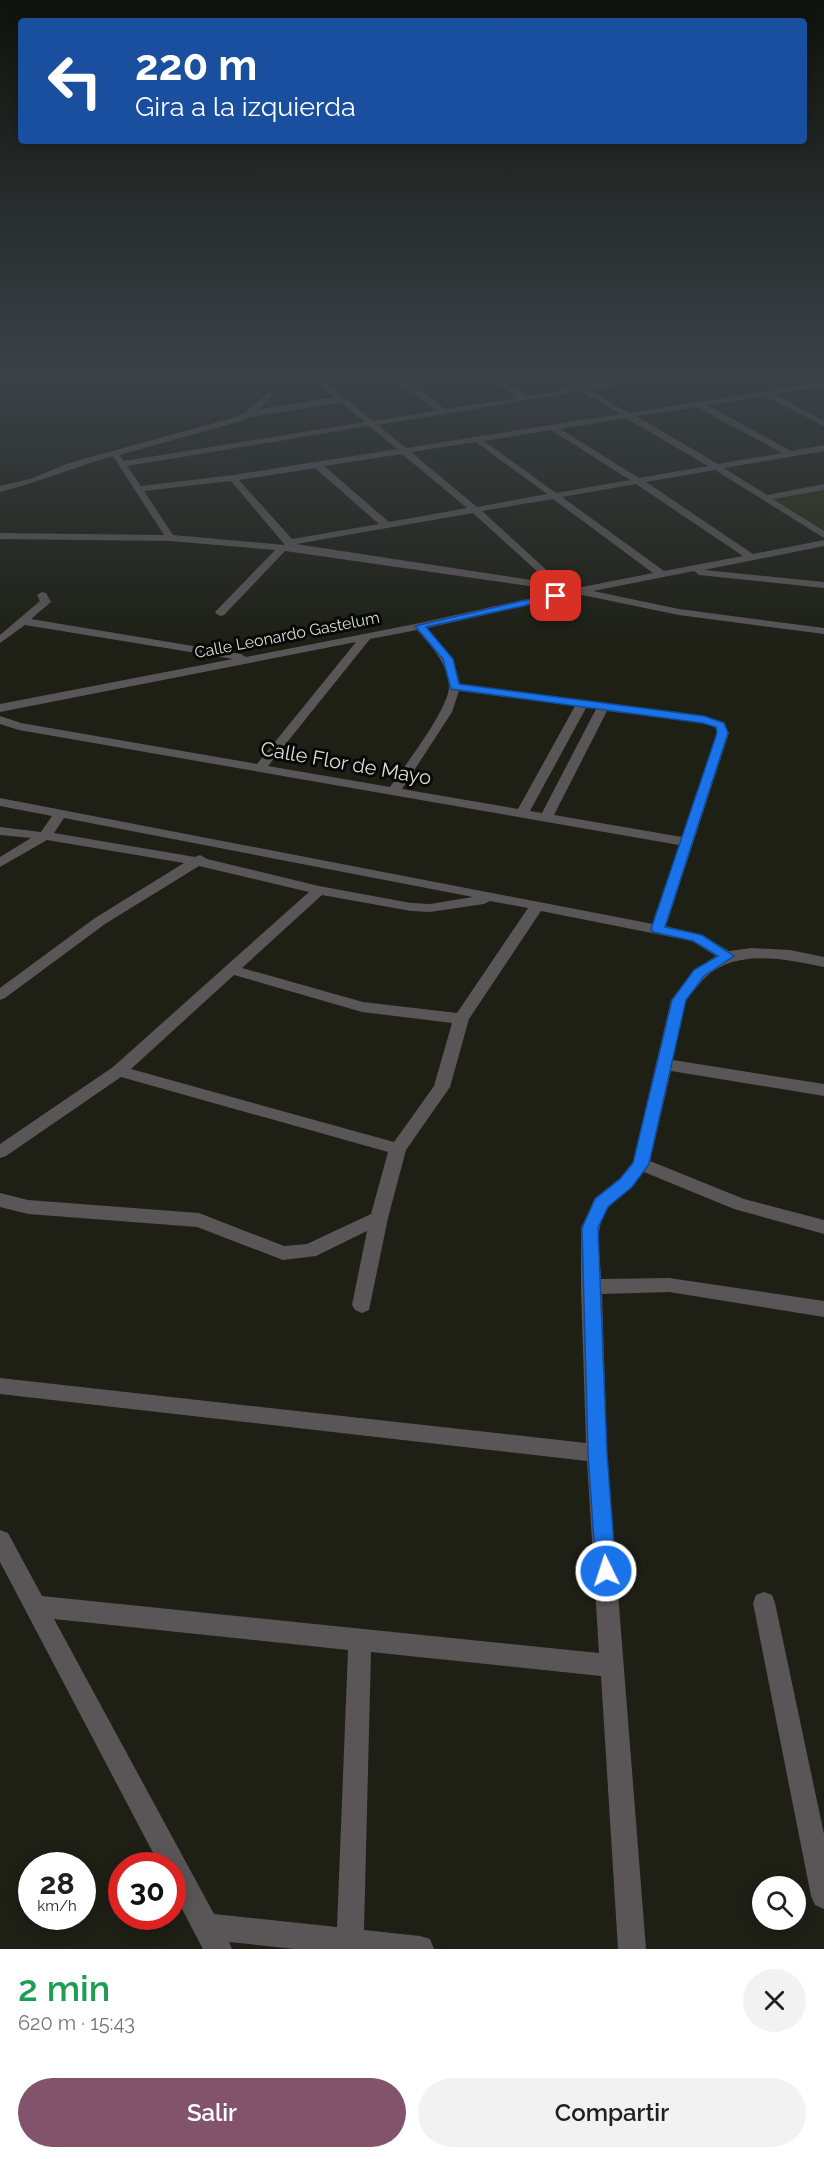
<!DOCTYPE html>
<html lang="es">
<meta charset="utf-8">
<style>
body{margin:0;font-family:Raleway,sans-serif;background:#f2f2f2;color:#202124;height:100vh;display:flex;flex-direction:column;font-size:22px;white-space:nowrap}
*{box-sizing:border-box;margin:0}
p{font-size:20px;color:#757577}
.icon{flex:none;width:33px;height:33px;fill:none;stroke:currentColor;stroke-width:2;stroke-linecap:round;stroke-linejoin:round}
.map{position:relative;height:1949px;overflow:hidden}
.details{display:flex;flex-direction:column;background:#fff;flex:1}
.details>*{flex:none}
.guide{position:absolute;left:18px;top:18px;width:789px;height:126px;border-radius:6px;box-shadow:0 3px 15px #0003;background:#1a4fa0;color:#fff;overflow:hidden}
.buttons{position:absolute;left:752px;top:1876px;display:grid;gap:12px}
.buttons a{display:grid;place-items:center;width:54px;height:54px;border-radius:50%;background:#fff;box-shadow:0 3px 15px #0003;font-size:30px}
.speed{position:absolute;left:18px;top:1852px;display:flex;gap:12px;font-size:30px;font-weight:700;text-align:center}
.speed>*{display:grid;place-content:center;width:78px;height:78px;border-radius:50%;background:#fff;box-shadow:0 3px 15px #0003;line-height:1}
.speed small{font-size:15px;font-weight:400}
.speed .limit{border:9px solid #d22;background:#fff;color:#111}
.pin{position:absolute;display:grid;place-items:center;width:51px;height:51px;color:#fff;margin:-26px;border-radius:12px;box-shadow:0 3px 9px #0006}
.me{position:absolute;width:66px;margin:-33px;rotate:356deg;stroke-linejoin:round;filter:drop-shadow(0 0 4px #0008)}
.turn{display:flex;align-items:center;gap:21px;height:126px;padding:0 18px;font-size:27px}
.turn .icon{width:78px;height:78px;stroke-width:2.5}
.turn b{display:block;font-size:42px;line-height:51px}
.round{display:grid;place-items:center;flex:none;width:63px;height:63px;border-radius:32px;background:#f2f2f2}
.overview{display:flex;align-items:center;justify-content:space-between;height:102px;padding:0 18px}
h1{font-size:36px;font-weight:600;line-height:45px;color:#1e9e55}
.action{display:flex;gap:12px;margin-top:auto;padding:12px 18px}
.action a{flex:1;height:69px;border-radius:36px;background:#83526b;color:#fff;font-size:24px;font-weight:600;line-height:69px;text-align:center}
.action a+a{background:#f2f2f2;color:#202124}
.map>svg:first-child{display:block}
.green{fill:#2a2e14}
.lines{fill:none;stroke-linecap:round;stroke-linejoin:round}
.service{stroke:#5a5557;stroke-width:6}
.minor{fill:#5a5557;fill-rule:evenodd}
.route{fill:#1a73e8;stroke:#114b97;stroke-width:1.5}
.labels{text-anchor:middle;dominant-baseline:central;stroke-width:6;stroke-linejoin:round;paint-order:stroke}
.far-street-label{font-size:16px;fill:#dcded7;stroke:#080906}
.street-label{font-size:20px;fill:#dcded7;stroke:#080906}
</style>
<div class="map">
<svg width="824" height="1949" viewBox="0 0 824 1949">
<rect width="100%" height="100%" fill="#1e2016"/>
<path class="green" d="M824,489V532L771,499Z"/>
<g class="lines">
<path class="service" d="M249,414L342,399"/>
<g class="minor">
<path d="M395,372H403L402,377L445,409L518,398L478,372H488L527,396L575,388L550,372H560L584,386L649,374L693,372L590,390L629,413L824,382V386L774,394L824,421V426L765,396L707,405L791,451L824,445V451L724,468L767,495L824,484V490L773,499L824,531V538L715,470L646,482L753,554L824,540V546L704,570L824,582V588L699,575L694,571L593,591L679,609L824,628V634L679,615L577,594L427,628L453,659L460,684L704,716L724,722L729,733L666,926L702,935L729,951L752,948L790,950L824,957V967C781,958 727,946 697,987C693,991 688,996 686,1002C679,1019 677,1041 673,1060L824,1084V1096L671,1071L650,1161L744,1199L824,1220V1234L734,1209L644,1172C634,1185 622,1194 610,1205C593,1223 600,1256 601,1279L669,1278L824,1301V1317L669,1292L602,1294L607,1453L646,1949H618L601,1676L371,1652L364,1930L420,1936L430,1939L434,1949H295L229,1942L232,1949H203L172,1890V1866H160L0,1562V1530L8,1533L42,1596L599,1653L587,1461L0,1394V1378L586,1443L581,1287V1228L595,1198L620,1178L633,1162L671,1000L694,970L716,956L692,941L541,911L469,1019L450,1087L406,1150L388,1218L369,1310L362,1313L355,1310L352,1305L367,1231L316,1256L283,1260L197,1227L28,1214L0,1207V1193L28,1200L199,1213L284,1246L307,1244L371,1214L388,1152L121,1077L6,1156L0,1158V1144L113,1067L309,892L199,866L105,924L5,998L0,1000V988L95,918L184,863L47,840L0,867V857L31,838L0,835V827L41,832L52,816L0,806V798L653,924L679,845L19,730L0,724V716L21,723L257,764L356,642L0,712V704L233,659L25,625L0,643V635L40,601L37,595L42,592L46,593L51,602L31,619L241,654L246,657L420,623L563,591L285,551L224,615L220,616L215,613L216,611L275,550L170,541L0,539V533L164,535L113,456C75,467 39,482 0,492V486L30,479L69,463L236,417L246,412L269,392H272V396L252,416L242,421L119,455L124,461L365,422L318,384V380H321L373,421L436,411L395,380ZM581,391L620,414L406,448L378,425ZM697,407L782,453L718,464L636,416ZM626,418L708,466L639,478L560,429ZM369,426L397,449L233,475L141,486L127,466ZM551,430L630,480L556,493L484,441ZM476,442L547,494L477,507L411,452ZM402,454L467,508L389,522L324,466ZM315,468L379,524L292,539L239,480ZM231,481L285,545L173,535L144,491ZM636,484L743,556L664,571L562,497ZM553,499L653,573L577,588L564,586L482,511ZM473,513L550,583L296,544ZM417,630C431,646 448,663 449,686C450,707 404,767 390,787L268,766L370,639ZM459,691L575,706L518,809L402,789L452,712ZM586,708L596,709L542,813L530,811ZM607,711L702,723L715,727L717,733L682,837L554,815ZM64,818L473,897L430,904L411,903L319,886L207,859L200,855L195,857L54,833ZM322,895L411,911L430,912L484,904L490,901L528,908L457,1013L363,1002L242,968ZM234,975L362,1012L452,1023L434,1086L394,1142L131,1069ZM54,1619L348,1650L337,1927L214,1914Z"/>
<path d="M764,1592L772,1595L775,1603L824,1834V1909L815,1905L811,1896L753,1603L756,1595Z"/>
</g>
</g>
<linearGradient id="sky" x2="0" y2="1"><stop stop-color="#10120c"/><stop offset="0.58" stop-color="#3b4247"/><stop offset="1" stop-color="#3b4247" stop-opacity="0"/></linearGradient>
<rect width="824" height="645" fill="url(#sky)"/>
<path class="route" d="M556,593L561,596L560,598L426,627L453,659L459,684L704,716L724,723L728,733L665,927L702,935L734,956L704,976L686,1000L649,1164L632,1187L608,1207L598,1228L607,1453L616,1571L613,1578L606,1581L599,1578L596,1571L588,1453L582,1228L595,1199L620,1179L633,1163L672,1000L694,970L718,956L693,941L653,932L651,929L717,733L716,727L702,723L451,689L443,659L415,626Z"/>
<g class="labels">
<g class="far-street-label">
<text transform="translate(287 635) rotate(-11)">Calle Leonardo Gastelum</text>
</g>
<g class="street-label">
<text transform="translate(346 763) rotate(10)">Calle Flor de Mayo</text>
</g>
</g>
</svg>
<div class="buttons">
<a><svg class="icon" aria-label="search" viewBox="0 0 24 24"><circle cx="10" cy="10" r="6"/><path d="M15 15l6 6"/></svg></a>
</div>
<div class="speed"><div>28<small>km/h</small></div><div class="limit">30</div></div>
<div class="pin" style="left:556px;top:596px;background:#d93025"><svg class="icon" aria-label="arrive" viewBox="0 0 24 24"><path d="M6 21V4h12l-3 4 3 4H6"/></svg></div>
<svg class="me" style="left:606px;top:1571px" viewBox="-20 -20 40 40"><circle r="17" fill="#1a73e8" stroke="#fff" stroke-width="3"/><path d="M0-11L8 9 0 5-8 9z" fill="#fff"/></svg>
<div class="guide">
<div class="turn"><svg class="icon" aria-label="left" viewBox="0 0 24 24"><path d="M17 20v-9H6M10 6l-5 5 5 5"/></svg><div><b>220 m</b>Gira a la izquierda</div></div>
</div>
</div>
<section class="details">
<div class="overview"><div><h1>2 min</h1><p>620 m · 15:43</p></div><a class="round"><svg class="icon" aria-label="close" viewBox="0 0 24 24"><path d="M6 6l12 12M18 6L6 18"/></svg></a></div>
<div class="action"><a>Salir</a><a>Compartir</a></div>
</section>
